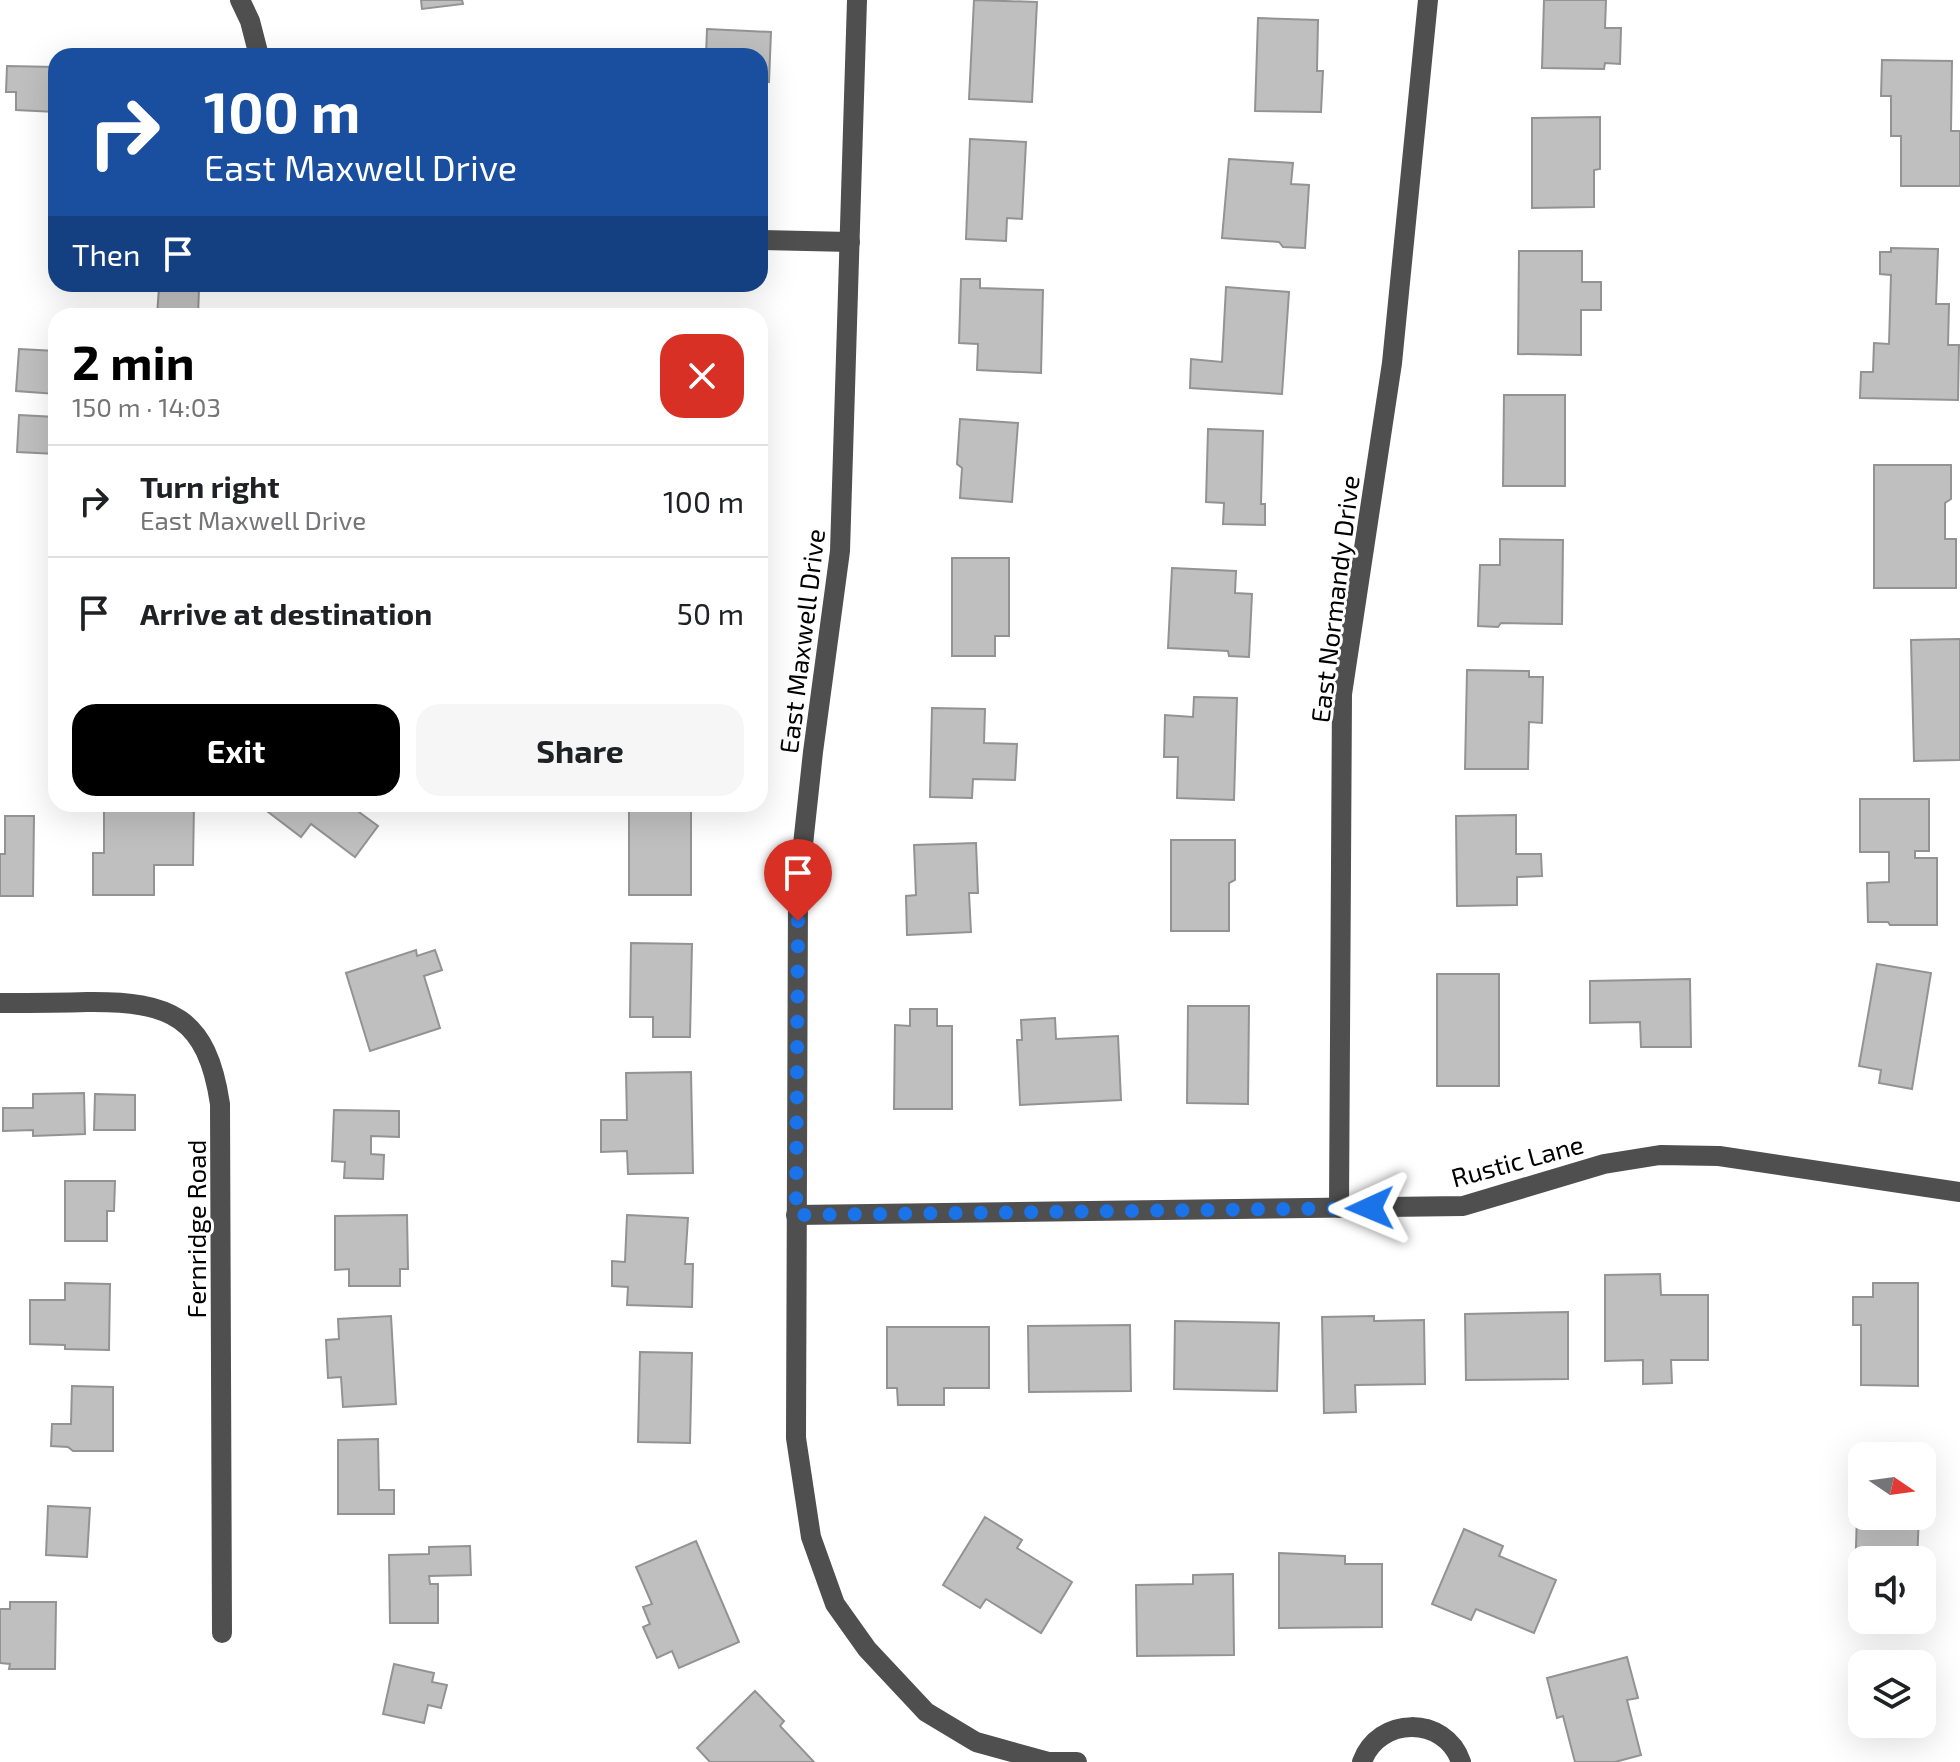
<!DOCTYPE html>
<meta charset="utf-8">
<style>
body{margin:0;font-family:"Exo 2",sans-serif;background:#f6f6f6;color:#202124;height:100vh;display:flex;flex-direction:column;font-size:30px;white-space:nowrap}
*{box-sizing:border-box;margin:0}
p{font-size:26px;color:#757577}
.icon{flex:none;width:44px;height:44px;fill:none;stroke:currentColor;stroke-width:2;stroke-linecap:round;stroke-linejoin:round}
.map{position:relative;flex:1;overflow:hidden}
.panel{position:absolute;left:48px;top:308px;width:720px;height:504px;display:flex;flex-direction:column;background:#fff;border-radius:24px;box-shadow:0 8px 32px #0002}
.panel>*{flex:none}
.hud{position:absolute;left:48px;top:48px;width:720px;height:244px;border-radius:24px;box-shadow:0 8px 32px #0002;background:#1a4fa0;color:#fff;overflow:hidden}
.needle{width:52px;rotate:103deg}
.fabs{position:absolute;left:1848px;top:1442px;display:grid;gap:16px}
.fabs a{display:grid;place-items:center;width:88px;height:88px;border-radius:16px;background:#fff;box-shadow:0 8px 32px #0002;font-size:40px}
.pin{position:absolute;display:grid;place-items:center;width:68px;height:68px;color:#fff;margin:-82px -34px;border-radius:50% 50% 50% 0;rotate:-45deg;box-shadow:0 0 8px #0007}
.pin .icon{rotate:45deg}
.me{position:absolute;width:88px;margin:-44px;rotate:269deg;stroke-linejoin:round;filter:drop-shadow(0 0 6px #0008)}
.turn{display:flex;align-items:center;gap:28px;height:168px;padding:0 24px;font-size:36px}
.turn .icon{width:104px;height:104px;stroke-width:2.5}
.turn b{display:block;font-size:56px;line-height:68px}
.then{display:flex;align-items:center;height:76px;padding:0 24px;background:#0003;gap:16px;font-size:30px}
.round{display:grid;place-items:center;flex:none;width:84px;height:84px;border-radius:24px;background:#f6f6f6}
.head{display:flex;align-items:center;justify-content:space-between;height:136px;padding:0 24px}
h1{font-size:48px;font-weight:700;line-height:60px;color:#000}
.cta{display:flex;gap:16px;margin-top:auto;padding:16px 24px}
.cta a{flex:1;height:92px;border-radius:24px;background:#000;color:#fff;font-size:32px;font-weight:700;line-height:92px;text-align:center}
.cta a+a{background:#f6f6f6;color:#202124}
ul{padding:0;list-style:none}
li{display:flex;align-items:center;gap:24px;height:112px;padding:0 24px;border-top:2px solid #e0e0e0}
li div{flex:1}
li b{display:block;font-size:30px}
li em{font-style:normal}
.map>svg:first-child{display:block}
.building{fill:#bfbfbf;stroke:#939393;stroke-width:2}
.lines{fill:none;stroke-linecap:round;stroke-linejoin:round}
.minor{stroke:#4f4f4f;stroke-width:20}
.route{stroke:#1a73e8;stroke-width:14;stroke-dasharray:0 25.2}
.labels{text-anchor:middle;dominant-baseline:central;stroke-width:6;stroke-linejoin:round;paint-order:stroke}
.street-label{font-size:26px;fill:#000;stroke:#fff}
</style>
<div class="map">
<svg width="1960" height="1762" viewBox="0 0 1960 1762">
<rect width="100%" height="100%" fill="#fff"/>
<g class="building">
<path d="M421,0H462L463,4L422,9Z"/>
<path d="M974,0L1037,2L1032,102L969,99Z"/>
<path d="M1544,0H1606L1605,28H1621L1620,64L1605,63L1604,69L1542,68Z"/>
<path d="M1258,18L1318,20L1317,71H1323L1321,112L1255,111Z"/>
<path d="M707,29L771,32L769,82L763,81L760,130V56H706Z"/>
<path d="M1882,60L1952,61L1951,131H1960V186H1901V136H1891V96H1881Z"/>
<path d="M7,66L56,67V112L16,110V92H6Z"/>
<path d="M1600,117V169L1594,170V207L1532,208V118Z"/>
<path d="M970,139L1026,142L1022,219L1007,218L1006,241L966,239Z"/>
<path d="M1229,159L1293,163L1291,184L1309,185L1305,248L1283,247L1279,242L1222,238Z"/>
<path d="M1891,248L1938,249L1936,304H1949L1948,345H1959L1958,400L1860,398L1861,372H1873L1874,343L1889,344L1891,275L1880,274V252H1891Z"/>
<path d="M1519,251H1582V282H1601V310H1581V355L1518,354Z"/>
<path d="M961,279H980V288L1043,290L1041,373L977,370L978,344L959,343Z"/>
<path d="M159,287L199,289L198,316H157Z"/>
<path d="M1226,287L1289,292L1282,394L1190,388L1191,359L1222,362Z"/>
<path d="M19,349L56,351V394L16,391Z"/>
<path d="M1504,395H1565V486H1503Z"/>
<path d="M19,415L56,417V454L17,452Z"/>
<path d="M960,419L1018,423L1012,502L960,498L962,468L957,464Z"/>
<path d="M1208,429L1263,431L1261,504H1265V525L1223,524L1224,503L1206,502Z"/>
<path d="M1874,465H1951V499L1945,503V539H1956V588H1874Z"/>
<path d="M1500,539L1563,540L1562,624L1501,623L1498,627L1478,626L1480,565H1500Z"/>
<path d="M952,558H1009V636H995V656H952Z"/>
<path d="M1172,568L1236,571L1235,593L1252,594L1249,657L1229,656L1228,651L1168,648Z"/>
<path d="M1960,639V760L1914,761L1911,640Z"/>
<path d="M1467,670L1529,671V677H1543L1542,723L1529,722L1528,769H1465Z"/>
<path d="M1194,697L1237,698L1234,800L1177,798L1178,757H1164L1165,715L1193,717Z"/>
<path d="M932,708L985,709L984,743L1017,744L1015,780L973,779L972,798L930,797Z"/>
<path d="M1860,799H1929V851H1915V858H1937V925H1890L1888,922H1868L1867,883L1889,882V852H1860Z"/>
<path d="M104,804H194L193,865H154V895H93V853H104Z"/>
<path d="M348,804L378,826L355,857L311,824L301,837L259,805Z"/>
<rect x="629" y="804" width="62" height="91"/>
<path d="M1516,815V854H1541L1542,876L1517,877V905L1457,906L1456,816Z"/>
<path d="M5,816H34L33,896H0V854H5Z"/>
<path d="M1171,840H1235V880L1229,883V931H1171Z"/>
<path d="M976,843L978,893H969L971,932L907,935L906,896L916,895L914,845Z"/>
<path d="M631,943L692,944L690,1037H653V1017H630Z"/>
<path d="M416,950L417,956L435,950L442,970L424,976L440,1028L370,1051L346,973Z"/>
<path d="M1877,964L1931,973L1912,1089L1879,1083L1881,1070L1859,1066Z"/>
<rect x="1437" y="974" width="62" height="112"/>
<path d="M1690,979L1691,1047H1641L1640,1022L1590,1023V981Z"/>
<path d="M1188,1006H1249L1248,1104L1187,1103Z"/>
<path d="M910,1009H937V1026H952V1109H894L895,1025L910,1026Z"/>
<path d="M1055,1018L1056,1039L1118,1036L1121,1100L1020,1105L1017,1040H1022L1021,1020Z"/>
<path d="M691,1072L693,1173L628,1174L627,1151L601,1152V1120H627L626,1073Z"/>
<path d="M84,1093L85,1134L33,1136V1130L3,1131V1108H33V1094Z"/>
<path d="M95,1094L135,1095V1130H94Z"/>
<path d="M334,1110L399,1111V1137L371,1136V1154L384,1155L383,1179L344,1178L345,1162L332,1161Z"/>
<path d="M65,1181H115L114,1211H107V1241H65Z"/>
<path d="M407,1215L408,1269H400V1286H349V1269L335,1270V1216Z"/>
<path d="M627,1215L688,1218L685,1264H693L692,1307L627,1305L628,1287L612,1286V1261L625,1262Z"/>
<path d="M1660,1274L1661,1295H1708V1360H1671L1672,1383L1643,1384V1360L1605,1361V1275Z"/>
<path d="M65,1283L110,1284L109,1350L65,1349V1345L30,1344V1300H65Z"/>
<path d="M1873,1283H1918V1386L1861,1385V1325H1853V1297H1873Z"/>
<path d="M1568,1312V1379L1466,1380L1465,1314Z"/>
<path d="M391,1316L396,1404L343,1407L341,1377L328,1378L326,1340L339,1339L338,1319Z"/>
<path d="M1374,1316V1321L1424,1320L1425,1384L1355,1385L1356,1412L1324,1413L1322,1317Z"/>
<path d="M1175,1321L1279,1323L1277,1391L1174,1389Z"/>
<path d="M1130,1325L1131,1391L1029,1392L1028,1326Z"/>
<path d="M887,1327H989V1388H944V1405H898L897,1388H887Z"/>
<path d="M640,1352L692,1353L690,1443L638,1442Z"/>
<path d="M72,1386L113,1387V1451H73L68,1447L51,1446L52,1424H71Z"/>
<path d="M378,1439L379,1490H394V1514H338V1440Z"/>
<path d="M48,1506L90,1508L87,1557L46,1555Z"/>
<path d="M1857,1514L1862,1516H1919L1917,1560H1862V1579H1855Z"/>
<path d="M985,1517L1022,1540L1017,1548L1072,1582L1041,1633L986,1599L980,1608L943,1585Z"/>
<path d="M1464,1529L1503,1546L1499,1556L1556,1580L1534,1633L1476,1609L1471,1620L1432,1604Z"/>
<path d="M696,1541L739,1642L679,1668L672,1651L657,1658L643,1627L650,1624L643,1607L652,1604L636,1567Z"/>
<path d="M470,1546L471,1575L429,1576L430,1584H438V1623H390L389,1555L429,1554V1547Z"/>
<path d="M1279,1553L1345,1556V1564H1382V1627L1279,1628Z"/>
<path d="M1233,1574L1234,1655L1137,1656L1136,1585L1193,1584V1575Z"/>
<path d="M10,1602H56L55,1669H9L10,1664L0,1663V1609H10Z"/>
<path d="M1627,1657L1638,1698L1627,1700L1641,1755L1615,1762H1575L1563,1716L1557,1718L1547,1678Z"/>
<path d="M394,1664L434,1673L432,1682L447,1685L441,1708L428,1705L424,1723L383,1714Z"/>
<path d="M755,1691L784,1721L780,1726L814,1762H710L697,1748Z"/>
</g>
<g class="lines">
<g class="minor">
<path d="M240,0L250,21L259,56"/>
<path d="M857,0L840,551L813,752L798,891L796,1438L811,1537L835,1604L867,1649L926,1712L976,1742L1048,1762H1077"/>
<path d="M760,240L850,242"/>
<path d="M0,1003C29,1003 58,1003 87,1002C171,1001 207,1017 220,1104L222,1633"/>
<path d="M1339,1208L1342,694L1392,363L1428,0"/>
<path d="M796,1215L1463,1206L1604,1164L1660,1155L1719,1156L1960,1192"/>
<path d="M1362,1762C1378,1716 1445,1715 1461,1762"/>
</g>
</g>
<g class="lines">
<path class="route" d="M798,921L796,1215L1370,1208"/>
</g>
<g class="labels">
<g class="street-label">
<text transform="translate(1334 599) rotate(-83)">East Normandy Drive</text>
<text transform="translate(801 641) rotate(-83)">East Maxwell Drive</text>
<text transform="translate(1517 1160) rotate(-15)">Rustic Lane</text>
<text transform="translate(195 1229) rotate(-90)">Fernridge Road</text>
</g>
</g>
</svg>
<div class="fabs">
<a><svg class="needle" viewBox="-14 -14 28 28"><path d="M0-13l5 13h-10z" fill="#e53935"/><path d="M0 13l5-13h-10z" fill="#757577"/></svg></a>
<a><svg class="icon" aria-label="sound" viewBox="0 0 24 24"><path d="M4 9h4l5-4v14l-5-4H4zM17 9q2 3 0 6"/></svg></a>
<a><svg class="icon" aria-label="layers" viewBox="0 0 24 24"><path d="M12 4l9 5-9 5-9-5zM3 14l9 5 9-5"/></svg></a>
</div>
<div class="pin" style="left:798px;top:921px;background:#d93025"><svg class="icon" aria-label="arrive" viewBox="0 0 24 24"><path d="M6 21V4h12l-3 4 3 4H6"/></svg></div>
<svg class="me" style="left:1370px;top:1208px" viewBox="-20 -20 40 40"><path d="M0-17L14 15 0 8-14 15z" fill="#1a73e8" stroke="#fff" stroke-width="4"/></svg>
<div class="hud">
<div class="turn"><svg class="icon" aria-label="right" viewBox="0 0 24 24"><path d="M7 20v-9h11M14 6l5 5-5 5"/></svg><div><b>100 m</b>East Maxwell Drive</div></div>
<div class="then">Then<svg class="icon" aria-label="arrive" viewBox="0 0 24 24"><path d="M6 21V4h12l-3 4 3 4H6"/></svg></div>
</div>
<section class="panel">
<div class="head"><div><h1>2 min</h1><p>150 m · 14:03</p></div><a class="round" style="background:#d93025;color:#fff"><svg class="icon" aria-label="close" viewBox="0 0 24 24"><path d="M6 6l12 12M18 6L6 18"/></svg></a></div>
<ul>
<li><svg class="icon" aria-label="right" viewBox="0 0 24 24"><path d="M7 20v-9h11M14 6l5 5-5 5"/></svg><div><b>Turn right</b><p>East Maxwell Drive</p></div><em>100 m</em></li>
<li><svg class="icon" aria-label="arrive" viewBox="0 0 24 24"><path d="M6 21V4h12l-3 4 3 4H6"/></svg><div><b>Arrive at destination</b></div><em>50 m</em></li>
</ul>
<div class="cta"><a>Exit</a><a>Share</a></div>
</section>
</div>
